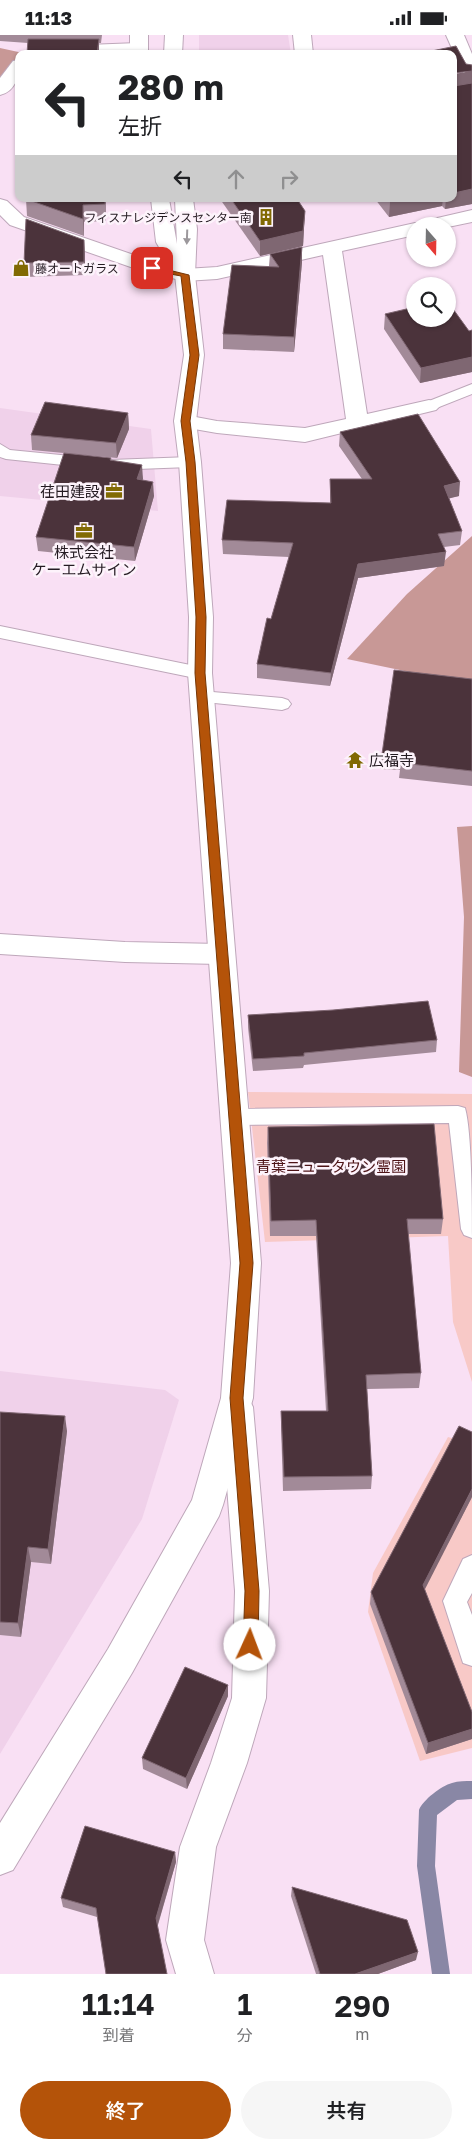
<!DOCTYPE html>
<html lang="ja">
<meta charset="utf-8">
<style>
body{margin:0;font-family:"Golos Text","Noto Sans JP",sans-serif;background:#f6f6f6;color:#202124;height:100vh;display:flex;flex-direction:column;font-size:19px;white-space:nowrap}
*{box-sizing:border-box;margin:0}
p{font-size:16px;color:#757577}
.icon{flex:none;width:28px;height:28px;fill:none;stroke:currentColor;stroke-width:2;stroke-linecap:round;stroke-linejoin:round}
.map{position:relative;height:1939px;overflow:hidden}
.drawer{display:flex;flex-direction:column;background:#fff;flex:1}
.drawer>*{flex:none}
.top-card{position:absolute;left:15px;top:15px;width:442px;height:152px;border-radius:10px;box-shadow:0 1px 4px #0004;background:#fff;color:#202124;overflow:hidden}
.needle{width:32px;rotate:160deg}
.controls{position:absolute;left:406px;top:182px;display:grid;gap:10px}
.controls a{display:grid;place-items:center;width:50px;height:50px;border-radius:50%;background:#fff;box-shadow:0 1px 4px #0004;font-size:25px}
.pin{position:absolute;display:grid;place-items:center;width:42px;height:42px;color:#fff;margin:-21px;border-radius:10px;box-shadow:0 2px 8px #0006}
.me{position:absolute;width:55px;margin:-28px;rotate:2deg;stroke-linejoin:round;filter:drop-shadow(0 0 4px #0008)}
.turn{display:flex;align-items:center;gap:18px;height:105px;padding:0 20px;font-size:22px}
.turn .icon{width:65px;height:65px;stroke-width:2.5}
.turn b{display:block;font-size:35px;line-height:42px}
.lanes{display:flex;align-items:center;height:48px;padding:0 20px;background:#0003;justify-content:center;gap:25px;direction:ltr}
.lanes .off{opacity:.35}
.eta{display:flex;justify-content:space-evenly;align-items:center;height:85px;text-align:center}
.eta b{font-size:30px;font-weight:600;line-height:35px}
.action{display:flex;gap:10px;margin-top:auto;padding:10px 20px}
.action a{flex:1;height:58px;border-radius:30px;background:#b45309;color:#fff;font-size:20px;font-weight:600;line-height:58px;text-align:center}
.action a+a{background:#f6f6f6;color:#202124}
.status{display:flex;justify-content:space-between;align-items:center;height:35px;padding:0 25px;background:#fff;direction:ltr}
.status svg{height:14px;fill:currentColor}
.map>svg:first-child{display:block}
.built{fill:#f0d1ea}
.green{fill:#f8c9c7}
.forest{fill:#c89896}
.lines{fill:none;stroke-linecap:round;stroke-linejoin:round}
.stream{fill:#8987a5;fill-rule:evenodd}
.service-casing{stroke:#bea7ba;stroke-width:2}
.minor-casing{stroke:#bea7ba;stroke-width:2}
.tertiary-casing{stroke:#bea7ba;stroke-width:2}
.service{fill:#fff;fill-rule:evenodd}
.minor{fill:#fff;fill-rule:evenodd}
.tertiary{fill:#fff;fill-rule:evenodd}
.wall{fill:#a28a98}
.shaded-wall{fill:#7f6772}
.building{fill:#4b333b;stroke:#7f6772}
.oneway{fill:#9c989c}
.route{fill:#b45309;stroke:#753606}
.labels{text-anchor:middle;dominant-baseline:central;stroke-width:5;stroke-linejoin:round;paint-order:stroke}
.far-poi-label{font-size:12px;fill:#241b22;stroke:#fdf3fb;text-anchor:end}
.poi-label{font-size:15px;fill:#241b22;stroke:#fdf3fb;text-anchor:end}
.park-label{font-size:15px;fill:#4d1316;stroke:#fdf3fb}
</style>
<div class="status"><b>11:13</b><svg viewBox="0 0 49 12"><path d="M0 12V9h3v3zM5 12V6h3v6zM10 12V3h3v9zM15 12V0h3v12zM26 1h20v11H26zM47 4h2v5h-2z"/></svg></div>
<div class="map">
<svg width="472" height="1939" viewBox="0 0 472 1939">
<rect width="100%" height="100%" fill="#f9e0f4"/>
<g class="built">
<path d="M199,0H288L291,19H199Z"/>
<path d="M0,373L151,394L158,476L0,461Z"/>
<path d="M0,1336L165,1355L179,1365L142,1484L0,1719Z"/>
</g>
<g class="green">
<path d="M248,1057L472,1059V1347L453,1287L448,1201L265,1207Z"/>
<path d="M448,1402L472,1409V1713L420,1726L368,1577L373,1538Z"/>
</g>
<g class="forest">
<path d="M0,13L23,18L19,19V23L0,49Z"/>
<path d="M472,501V650L347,624L407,559Z"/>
<path d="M472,791V1042L459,1037L464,882L457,792Z"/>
</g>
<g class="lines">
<path class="stream" d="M472,1746V1764L457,1765L437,1780L435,1831L450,1939H432L417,1831L419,1775C423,1765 441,1751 452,1748C458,1746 466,1746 472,1746Z"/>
<g class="service-casing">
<g id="service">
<path d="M472,349V359L429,376L424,374L421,371L424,368Z"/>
<path d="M0,409L10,415L111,425L190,422L196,424L198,427L196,430L190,432L111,435L6,424L0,422Z"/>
<path d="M0,591L200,632L206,634L209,638L206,642L200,644L0,603Z"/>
<path d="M201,656L282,663L288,665L291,669L288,673L282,675L195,666L192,662L195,658Z"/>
<path d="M458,1071L465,1073C472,1097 472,1173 472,1203L464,1200L461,1194L449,1088L234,1090L227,1088L224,1082L227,1076L234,1074Z"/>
<path d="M472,1520V1558L467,1567L472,1580V1631L463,1628L443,1566L463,1524Z"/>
</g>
</g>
<g class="minor-casing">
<g id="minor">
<path d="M293,0H311L313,19H295Z"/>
<path d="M446,0H464L472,19V43L466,42L463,38Z"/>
<path d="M138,8L144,9L147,13L144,17L124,19H25L30,13L36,12Z"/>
<path d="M19,25C19,39 17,56 0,60V43L13,26Z"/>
<path d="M0,164L7,166L24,182L157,228L185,234L217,232L415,188L419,189L420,187L472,175V187L448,192L415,191V200L342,216L367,379L429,365L436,367L440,371L436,375L305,407L217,398L177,391L174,386L177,381L185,380L217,386L305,393L346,384L323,220L217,244L185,246L145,237L10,190L0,180Z"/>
<path d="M0,899L125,907L220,909L230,912L233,919L230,926L220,929L125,927L0,919Z"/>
<path d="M237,1358L248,1362L253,1372L269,1556L266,1663L247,1728L216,1812L204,1905L214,1939H176L166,1905L180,1812L211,1728L232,1663L235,1556L221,1372L226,1362Z"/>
</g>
</g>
<g class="tertiary-casing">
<g id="tertiary">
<rect x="130" y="0" width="18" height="19"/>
<path d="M165,0H183L182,19H164Z"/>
<path d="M151,164H169L177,209L175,164H193L197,194L195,240L204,320L196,386L201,427L213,582L212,638L261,1228L253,1363L223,1470L219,1481L132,1638L13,1835L0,1840V1788L108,1614L192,1465L221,1363L231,1228L188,638L189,582L179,427L174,386L184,320L175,240L156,207Z"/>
</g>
</g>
<use href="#service" class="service"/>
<use href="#minor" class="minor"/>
<use href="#tertiary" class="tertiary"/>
</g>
<g class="wall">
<path d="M0,0H102L101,8H99V19L28,8L0,6Z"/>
<path d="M466,29L472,30V169L445,174L442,171L389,182L375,164H454Z"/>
<path d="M26,164H106V186L84,187V201L27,181Z"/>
<path d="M220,164H297L305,176L303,211L260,221Z"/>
<path d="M84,205L85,240L25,242L24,228Z"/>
<path d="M302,212V227L294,317L223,314V299L269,231L270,219Z"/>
<path d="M385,279L469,296L472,295V337L420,348L384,294Z"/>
<path d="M128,378L129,394L117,423L32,415L31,400Z"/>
<path d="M340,397L459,461L449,463L462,496L460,510L444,512V531L358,543L330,651L257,643V629L271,584L289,522L223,519L222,505L330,468V444H362L339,411Z"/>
<path d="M111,426L142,430V445L154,461L135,526L38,516L36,502Z"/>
<path d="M472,644V751L399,743L400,735L380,734L382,719Z"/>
<path d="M248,980L437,1005L436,1017L304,1030L303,1033L253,1036L248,993Z"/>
<path d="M268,1092L443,1184L441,1199H408L421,1338L419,1353L367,1354L372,1441L371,1454L283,1456L281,1390V1376H326L316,1201H270L267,1108Z"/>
<path d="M0,1377L67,1396L51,1529L31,1527L21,1602L0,1600Z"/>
<path d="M472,1462L424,1554L472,1677V1704L426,1719L370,1569L371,1557Z"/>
<path d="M228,1650V1661L187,1754L143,1734L142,1723Z"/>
<path d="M175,1817L176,1827L158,1890L97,1882L63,1872L61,1863Z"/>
<path d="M292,1852L416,1925L378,1939H316L291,1861Z"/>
</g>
<g class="shaded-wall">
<path d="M99,4V19H97Z"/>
<path d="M472,36V50L454,53V39Z"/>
<path d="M472,154V169L445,174L446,164H454V158Z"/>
<path d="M408,164H443L442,171L389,182L390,167Z"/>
<path d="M83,170L84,187V201L83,184Z"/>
<path d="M305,176L303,211L260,221V206Z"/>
<path d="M84,205L85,218V240L84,227Z"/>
<path d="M302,212V227L294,317V302Z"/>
<path d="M472,322V337L420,348L421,333Z"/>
<path d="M128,378L129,394L117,423L116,408Z"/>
<path d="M142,430L143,444L137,458V444Z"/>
<path d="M153,447L154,461L135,526L134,512Z"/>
<path d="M460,447L459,461L443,465L444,451Z"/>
<path d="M446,517L444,531L358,543L330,651L331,638L358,529Z"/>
<path d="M65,1381L67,1396L51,1529L48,1514Z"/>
<path d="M472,1454V1462L421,1562L423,1550Z"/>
<path d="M28,1512L31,1527L21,1602L18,1588Z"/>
<path d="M228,1650V1661L187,1754L186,1743Z"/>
<path d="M472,1694V1704L426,1719L428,1708Z"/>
<path d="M175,1817L176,1827L157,1892L156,1883Z"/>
<path d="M418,1917L416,1925L378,1939H355Z"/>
</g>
<g class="building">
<path d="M28,4H99L97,19H27Z"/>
<path d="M456,11L466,29L472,30V36L454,38V51L472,48V154L454,158V19H417Z"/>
<path d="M26,164H105V169L83,170V184Z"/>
<path d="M231,164H297L305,176L303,196L260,206Z"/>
<path d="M388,164H408L390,167Z"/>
<path d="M26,184L84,205V227L24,228Z"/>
<path d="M302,212L294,302L223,299L232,230L279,232L270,219Z"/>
<path d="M448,267L469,296L472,295V322L421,333L385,279L415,272V284H448Z"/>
<path d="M45,367L128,378L116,408L31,400Z"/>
<path d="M418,379L460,447L444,451L462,496L438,499L446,517L358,529L331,638L257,629L267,583L271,584L293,508L222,505L227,465L331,468L330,444H372L340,397Z"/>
<path d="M64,418L111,423L110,425L142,430L137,444L153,447L134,512L36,502Z"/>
<path d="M394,635L472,644V736L401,728L402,720L382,719Z"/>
<path d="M428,966L437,1005L304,1018V1021L253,1024L248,980L333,975Z"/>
<path d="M434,1089L443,1184H407L421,1338L366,1340L372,1441L284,1442L281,1376H328L316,1185L271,1186L268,1092Z"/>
<path d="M0,1377L65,1381L48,1514L28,1512L18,1588L0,1587Z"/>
<path d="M459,1391L472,1397V1454L423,1550L472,1677V1694L428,1708L371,1557Z"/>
<path d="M185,1632L228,1650L186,1743L142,1723Z"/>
<path d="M85,1791L175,1817L156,1883L167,1939H106L96,1873L61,1863Z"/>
<path d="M292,1852L407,1885L418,1917L355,1939H320Z"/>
</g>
<defs><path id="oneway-solid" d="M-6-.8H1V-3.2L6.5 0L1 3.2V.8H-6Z" transform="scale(1.25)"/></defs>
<use class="oneway" href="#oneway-solid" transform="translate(187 202) rotate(92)"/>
<path class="route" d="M152,231L189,240L199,320L190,386L195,427L206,582L205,638L253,1228L243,1363L259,1556L258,1610L256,1614L250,1616L245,1614L243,1610L245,1556L230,1363L240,1228L195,638L196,582L186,427L181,386L190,320L181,241L149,235L148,233Z"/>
<defs>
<g id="building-bare" transform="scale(1.35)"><path d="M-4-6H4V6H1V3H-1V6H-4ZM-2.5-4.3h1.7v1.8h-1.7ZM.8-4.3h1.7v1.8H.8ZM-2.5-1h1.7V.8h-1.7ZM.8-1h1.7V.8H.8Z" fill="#816a03" stroke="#fdf3fb" stroke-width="2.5" paint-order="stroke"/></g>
<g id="shop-bare" transform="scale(1.35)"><path d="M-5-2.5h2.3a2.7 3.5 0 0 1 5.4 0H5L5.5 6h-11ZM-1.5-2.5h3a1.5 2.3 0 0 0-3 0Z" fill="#816a03" stroke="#fdf3fb" stroke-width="2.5" paint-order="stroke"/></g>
<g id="office-bare" transform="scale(1.35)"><path d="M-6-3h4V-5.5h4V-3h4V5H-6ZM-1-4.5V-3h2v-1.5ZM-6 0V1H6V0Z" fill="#816a03" stroke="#fdf3fb" stroke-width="2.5" paint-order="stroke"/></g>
<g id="temple-bare" transform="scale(1.35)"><path d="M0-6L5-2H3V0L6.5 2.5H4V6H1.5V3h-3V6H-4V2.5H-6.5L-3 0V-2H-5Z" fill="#816a03" stroke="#fdf3fb" stroke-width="2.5" paint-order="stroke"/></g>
</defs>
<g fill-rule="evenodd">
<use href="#building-bare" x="266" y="182"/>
<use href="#shop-bare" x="21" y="233"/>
<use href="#office-bare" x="114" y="456"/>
<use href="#office-bare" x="84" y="496"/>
<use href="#temple-bare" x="355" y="725"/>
</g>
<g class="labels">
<g class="far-poi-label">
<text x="252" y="182">フィスナレジデンスセンター南</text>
<text x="35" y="233" text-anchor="start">藤オートガラス</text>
</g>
<g class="poi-label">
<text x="100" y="456">荏田建設</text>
<text x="84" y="517" text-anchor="middle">株式会社<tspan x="84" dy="17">ケーエムサイン</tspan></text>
<text x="369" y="725" text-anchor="start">広福寺</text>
</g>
<g class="park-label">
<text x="331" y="1131">青葉ニュータウン霊園</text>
</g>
</g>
</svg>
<div class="controls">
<a><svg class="needle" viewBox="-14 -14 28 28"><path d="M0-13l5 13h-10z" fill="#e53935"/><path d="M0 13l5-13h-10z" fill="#757577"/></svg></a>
<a><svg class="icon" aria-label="search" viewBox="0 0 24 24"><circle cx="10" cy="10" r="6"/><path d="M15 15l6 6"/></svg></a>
</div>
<div class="pin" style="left:152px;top:233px;background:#d93025"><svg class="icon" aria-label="arrive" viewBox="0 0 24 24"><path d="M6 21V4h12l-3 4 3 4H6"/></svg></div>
<svg class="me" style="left:250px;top:1610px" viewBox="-20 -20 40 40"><circle r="19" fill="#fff"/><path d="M0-13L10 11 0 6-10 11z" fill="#b45309"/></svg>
<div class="top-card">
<div class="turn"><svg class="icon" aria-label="left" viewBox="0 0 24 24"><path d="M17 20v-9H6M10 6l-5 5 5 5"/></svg><div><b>280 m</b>左折</div></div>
<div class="lanes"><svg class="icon" aria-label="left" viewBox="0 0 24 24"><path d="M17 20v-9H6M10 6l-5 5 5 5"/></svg><svg class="icon off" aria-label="ahead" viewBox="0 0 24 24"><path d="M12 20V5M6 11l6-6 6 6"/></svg><svg class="icon off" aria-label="right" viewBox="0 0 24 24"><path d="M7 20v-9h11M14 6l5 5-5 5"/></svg></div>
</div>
</div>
<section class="drawer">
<div class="eta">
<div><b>11:14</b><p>到着</p></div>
<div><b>1</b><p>分</p></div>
<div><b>290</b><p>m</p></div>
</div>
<div class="action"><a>終了</a><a>共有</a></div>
</section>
